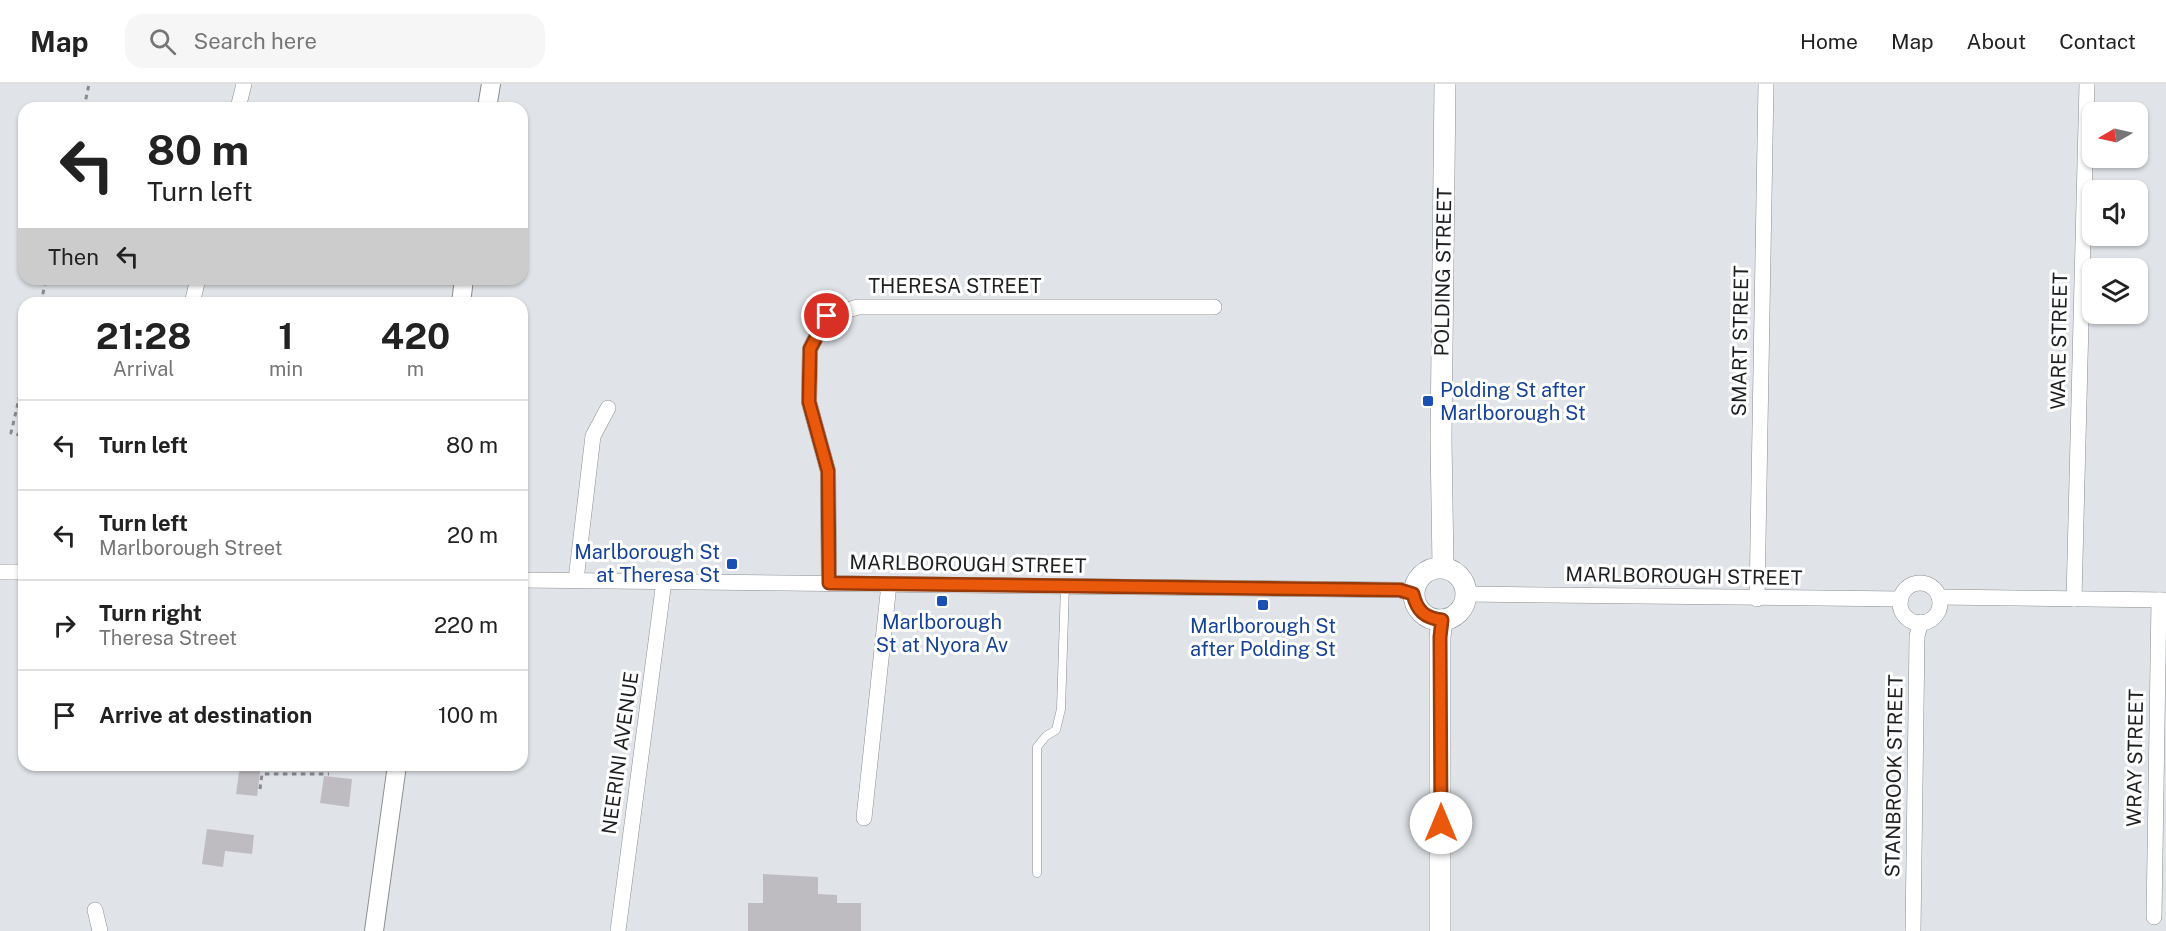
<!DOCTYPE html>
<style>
body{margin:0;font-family:"Public Sans",sans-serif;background:#f6f6f6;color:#222;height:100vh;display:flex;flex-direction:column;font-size:22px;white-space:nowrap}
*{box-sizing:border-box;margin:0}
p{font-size:20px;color:#767676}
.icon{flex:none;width:33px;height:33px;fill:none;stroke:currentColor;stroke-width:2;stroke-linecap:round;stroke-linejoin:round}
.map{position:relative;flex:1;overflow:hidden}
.side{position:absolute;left:18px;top:213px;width:510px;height:474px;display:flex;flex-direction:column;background:#fff;border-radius:18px;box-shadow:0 2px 4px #0004}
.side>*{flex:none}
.guide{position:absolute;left:18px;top:18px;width:510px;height:183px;border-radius:18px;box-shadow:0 2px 4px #0004;background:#fff;color:#222;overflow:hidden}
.needle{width:39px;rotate:261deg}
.controls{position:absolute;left:2082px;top:18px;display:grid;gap:12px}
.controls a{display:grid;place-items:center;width:66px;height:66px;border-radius:12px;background:#fff;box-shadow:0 2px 4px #0004;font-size:30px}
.pin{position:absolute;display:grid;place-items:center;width:51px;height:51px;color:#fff;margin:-26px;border:3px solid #fff;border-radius:50%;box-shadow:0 2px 6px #0007}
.me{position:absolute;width:66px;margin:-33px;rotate:0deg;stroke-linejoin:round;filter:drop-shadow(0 0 4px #0008)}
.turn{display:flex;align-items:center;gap:21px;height:126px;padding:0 30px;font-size:27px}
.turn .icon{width:78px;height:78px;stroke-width:2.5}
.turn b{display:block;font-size:42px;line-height:51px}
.then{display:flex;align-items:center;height:57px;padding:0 30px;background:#0003;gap:12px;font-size:22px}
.eta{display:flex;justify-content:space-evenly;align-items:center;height:102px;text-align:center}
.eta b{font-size:36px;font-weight:700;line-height:42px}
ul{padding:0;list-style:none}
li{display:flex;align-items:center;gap:18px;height:90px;padding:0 30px;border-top:2px solid #e0e0e0}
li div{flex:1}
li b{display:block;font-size:22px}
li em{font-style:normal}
header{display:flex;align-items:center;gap:36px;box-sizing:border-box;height:84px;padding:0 30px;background:#fff;border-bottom:2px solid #e0e0e0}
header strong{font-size:28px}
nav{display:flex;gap:33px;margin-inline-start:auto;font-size:21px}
.search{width:420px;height:54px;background:#f6f6f6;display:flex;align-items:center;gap:15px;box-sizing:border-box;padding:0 21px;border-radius:18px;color:#767676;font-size:22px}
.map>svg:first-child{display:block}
.building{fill:#bfbcc1}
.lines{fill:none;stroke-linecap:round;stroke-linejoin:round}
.service-casing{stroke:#8a8e91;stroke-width:9}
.minor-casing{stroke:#8a8e91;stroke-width:16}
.tertiary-casing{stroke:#8a8e91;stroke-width:20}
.secondary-casing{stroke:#8a8e91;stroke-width:22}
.path{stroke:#888a8d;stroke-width:3;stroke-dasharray:4.5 4.5;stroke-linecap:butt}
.service{stroke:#fff;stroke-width:8}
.minor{stroke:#fff;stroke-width:15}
.tertiary{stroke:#fff;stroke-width:18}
.secondary{stroke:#fff;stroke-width:21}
.route-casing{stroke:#983908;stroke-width:15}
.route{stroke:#ea580c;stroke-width:10}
.transit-dot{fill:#1a4fb4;stroke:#fff;stroke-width:2}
.labels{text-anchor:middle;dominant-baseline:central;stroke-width:6;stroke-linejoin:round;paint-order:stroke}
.street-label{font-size:20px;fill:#1f2022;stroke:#fff}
.transit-label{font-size:20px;fill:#164399;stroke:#fff}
</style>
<header>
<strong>Map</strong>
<div class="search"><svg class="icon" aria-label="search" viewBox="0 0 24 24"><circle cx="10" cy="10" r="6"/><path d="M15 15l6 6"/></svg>Search here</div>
<nav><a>Home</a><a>Map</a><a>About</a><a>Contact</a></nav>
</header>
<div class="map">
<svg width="2166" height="847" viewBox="0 0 2166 847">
<rect width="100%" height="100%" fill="#e0e4e8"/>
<g class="building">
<path d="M240,681H261L257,712L236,710Z"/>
<path d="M324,692L352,695L349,723L320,719Z"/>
<path d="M207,745L254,751L252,770L225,767L223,783L202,780Z"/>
<path d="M763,790L818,793V810L837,811V819H861V847H748V819H763Z"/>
</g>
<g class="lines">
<g class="service-casing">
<path id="service" d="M1037,789V663L1046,652L1056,646L1061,625L1065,502"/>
</g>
<g class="minor-casing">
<g id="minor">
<path d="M238,24L244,0"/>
<path d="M192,219L198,195"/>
<path d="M0,488H24"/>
<path d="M522,496L1400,506L1413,510"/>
<path d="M576,496L593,352L608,324"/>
<path d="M829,499L828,387L809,318L810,265L827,232L858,223H1214"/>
<circle cx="1920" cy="519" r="20"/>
<path d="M1466,510L1901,515"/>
<path d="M1939,513L2166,516"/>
<path d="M1757,515L1766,0"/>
<path d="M2074,515L2087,0"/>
<path d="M864,734L889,500"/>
<path d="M95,826L100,847"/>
<path d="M2154,833L2159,516"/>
<path d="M618,847L664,497"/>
<path d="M1913,847L1917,552L1921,538"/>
</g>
</g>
<g class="tertiary-casing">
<g id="tertiary">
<path d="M487,24L491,0"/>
<path d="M461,219L464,195"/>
<path d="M374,847L397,681"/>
</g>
</g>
<g class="secondary-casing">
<g id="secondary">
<path d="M1443,483L1441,355L1445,0"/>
<circle cx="1440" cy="510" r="26"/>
<path d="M1440,847V553L1442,536"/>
</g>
</g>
<g class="path">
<path d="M84,24L89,0"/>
<path d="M41,219L46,195"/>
<path d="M24,293L11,349L24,352"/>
<path d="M260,705L262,690H329"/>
</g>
<use href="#service" class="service"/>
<use href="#minor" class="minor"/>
<use href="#tertiary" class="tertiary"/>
<use href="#secondary" class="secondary"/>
</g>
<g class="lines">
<g class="route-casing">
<path id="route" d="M827,232L810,265L809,318L828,387L829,499L1400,506L1413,510C1417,527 1425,534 1442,536L1440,553L1441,739"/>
</g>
<use href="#route" class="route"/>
</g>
<g class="transit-dot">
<rect x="1422" y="311" width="12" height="12" rx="3"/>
<rect x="726" y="474" width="12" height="12" rx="3"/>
<rect x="936" y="511" width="12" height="12" rx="3"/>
<rect x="1257" y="515" width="12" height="12" rx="3"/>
</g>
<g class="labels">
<g class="street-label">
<text transform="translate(1443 188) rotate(-89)">POLDING STREET</text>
<text x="955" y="202">THERESA STREET</text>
<text transform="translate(1740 257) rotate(-89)">SMART STREET</text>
<text transform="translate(2059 257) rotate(-89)">WARE STREET</text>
<text transform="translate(968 480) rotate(1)">MARLBOROUGH STREET</text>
<text transform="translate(1684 492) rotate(1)">MARLBOROUGH STREET</text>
<text transform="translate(620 669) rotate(-82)">NEERINI AVENUE</text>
<text transform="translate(2135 674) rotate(-89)">WRAY STREET</text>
<text transform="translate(1894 692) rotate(-89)">STANBROOK STREET</text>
</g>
<g class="transit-label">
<text x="1440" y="306" text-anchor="start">Polding St after<tspan x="1440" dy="23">Marlborough St</tspan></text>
<text x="720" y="468" text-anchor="end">Marlborough St<tspan x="720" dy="23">at Theresa St</tspan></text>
<text x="942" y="538">Marlborough<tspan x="942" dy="23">St at Nyora Av</tspan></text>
<text x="1263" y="542">Marlborough St<tspan x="1263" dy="23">after Polding St</tspan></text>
</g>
</g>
</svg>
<div class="controls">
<a><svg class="needle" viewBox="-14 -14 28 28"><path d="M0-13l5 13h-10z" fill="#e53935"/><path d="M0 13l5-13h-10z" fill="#767676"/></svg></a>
<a><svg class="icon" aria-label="sound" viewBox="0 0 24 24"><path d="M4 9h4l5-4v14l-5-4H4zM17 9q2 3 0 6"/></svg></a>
<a><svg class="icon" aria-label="layers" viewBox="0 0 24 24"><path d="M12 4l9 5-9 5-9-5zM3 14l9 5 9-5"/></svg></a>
</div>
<div class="pin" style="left:827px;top:232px;background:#d93025"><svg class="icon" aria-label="arrive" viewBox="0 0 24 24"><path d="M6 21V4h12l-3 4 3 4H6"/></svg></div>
<svg class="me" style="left:1441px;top:739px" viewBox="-20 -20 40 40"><circle r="19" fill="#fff"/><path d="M0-13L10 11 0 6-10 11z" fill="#ea580c"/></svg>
<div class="guide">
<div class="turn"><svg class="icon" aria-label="left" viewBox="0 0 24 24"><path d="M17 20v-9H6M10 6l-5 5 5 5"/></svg><div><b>80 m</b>Turn left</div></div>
<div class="then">Then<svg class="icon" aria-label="left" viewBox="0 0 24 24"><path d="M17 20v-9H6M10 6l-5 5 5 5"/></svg></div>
</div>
<section class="side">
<div class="eta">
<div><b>21:28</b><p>Arrival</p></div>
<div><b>1</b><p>min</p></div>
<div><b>420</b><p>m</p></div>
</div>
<ul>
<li><svg class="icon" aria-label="left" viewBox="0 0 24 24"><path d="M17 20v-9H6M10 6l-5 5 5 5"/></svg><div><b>Turn left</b></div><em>80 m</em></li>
<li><svg class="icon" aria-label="left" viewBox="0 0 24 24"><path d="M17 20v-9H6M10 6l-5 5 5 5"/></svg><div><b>Turn left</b><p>Marlborough Street</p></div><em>20 m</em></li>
<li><svg class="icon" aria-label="right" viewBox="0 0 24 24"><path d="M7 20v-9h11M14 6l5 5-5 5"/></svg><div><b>Turn right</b><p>Theresa Street</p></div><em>220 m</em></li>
<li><svg class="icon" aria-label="arrive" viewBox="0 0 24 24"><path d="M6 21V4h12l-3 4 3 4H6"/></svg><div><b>Arrive at destination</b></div><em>100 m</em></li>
</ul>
</section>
</div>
